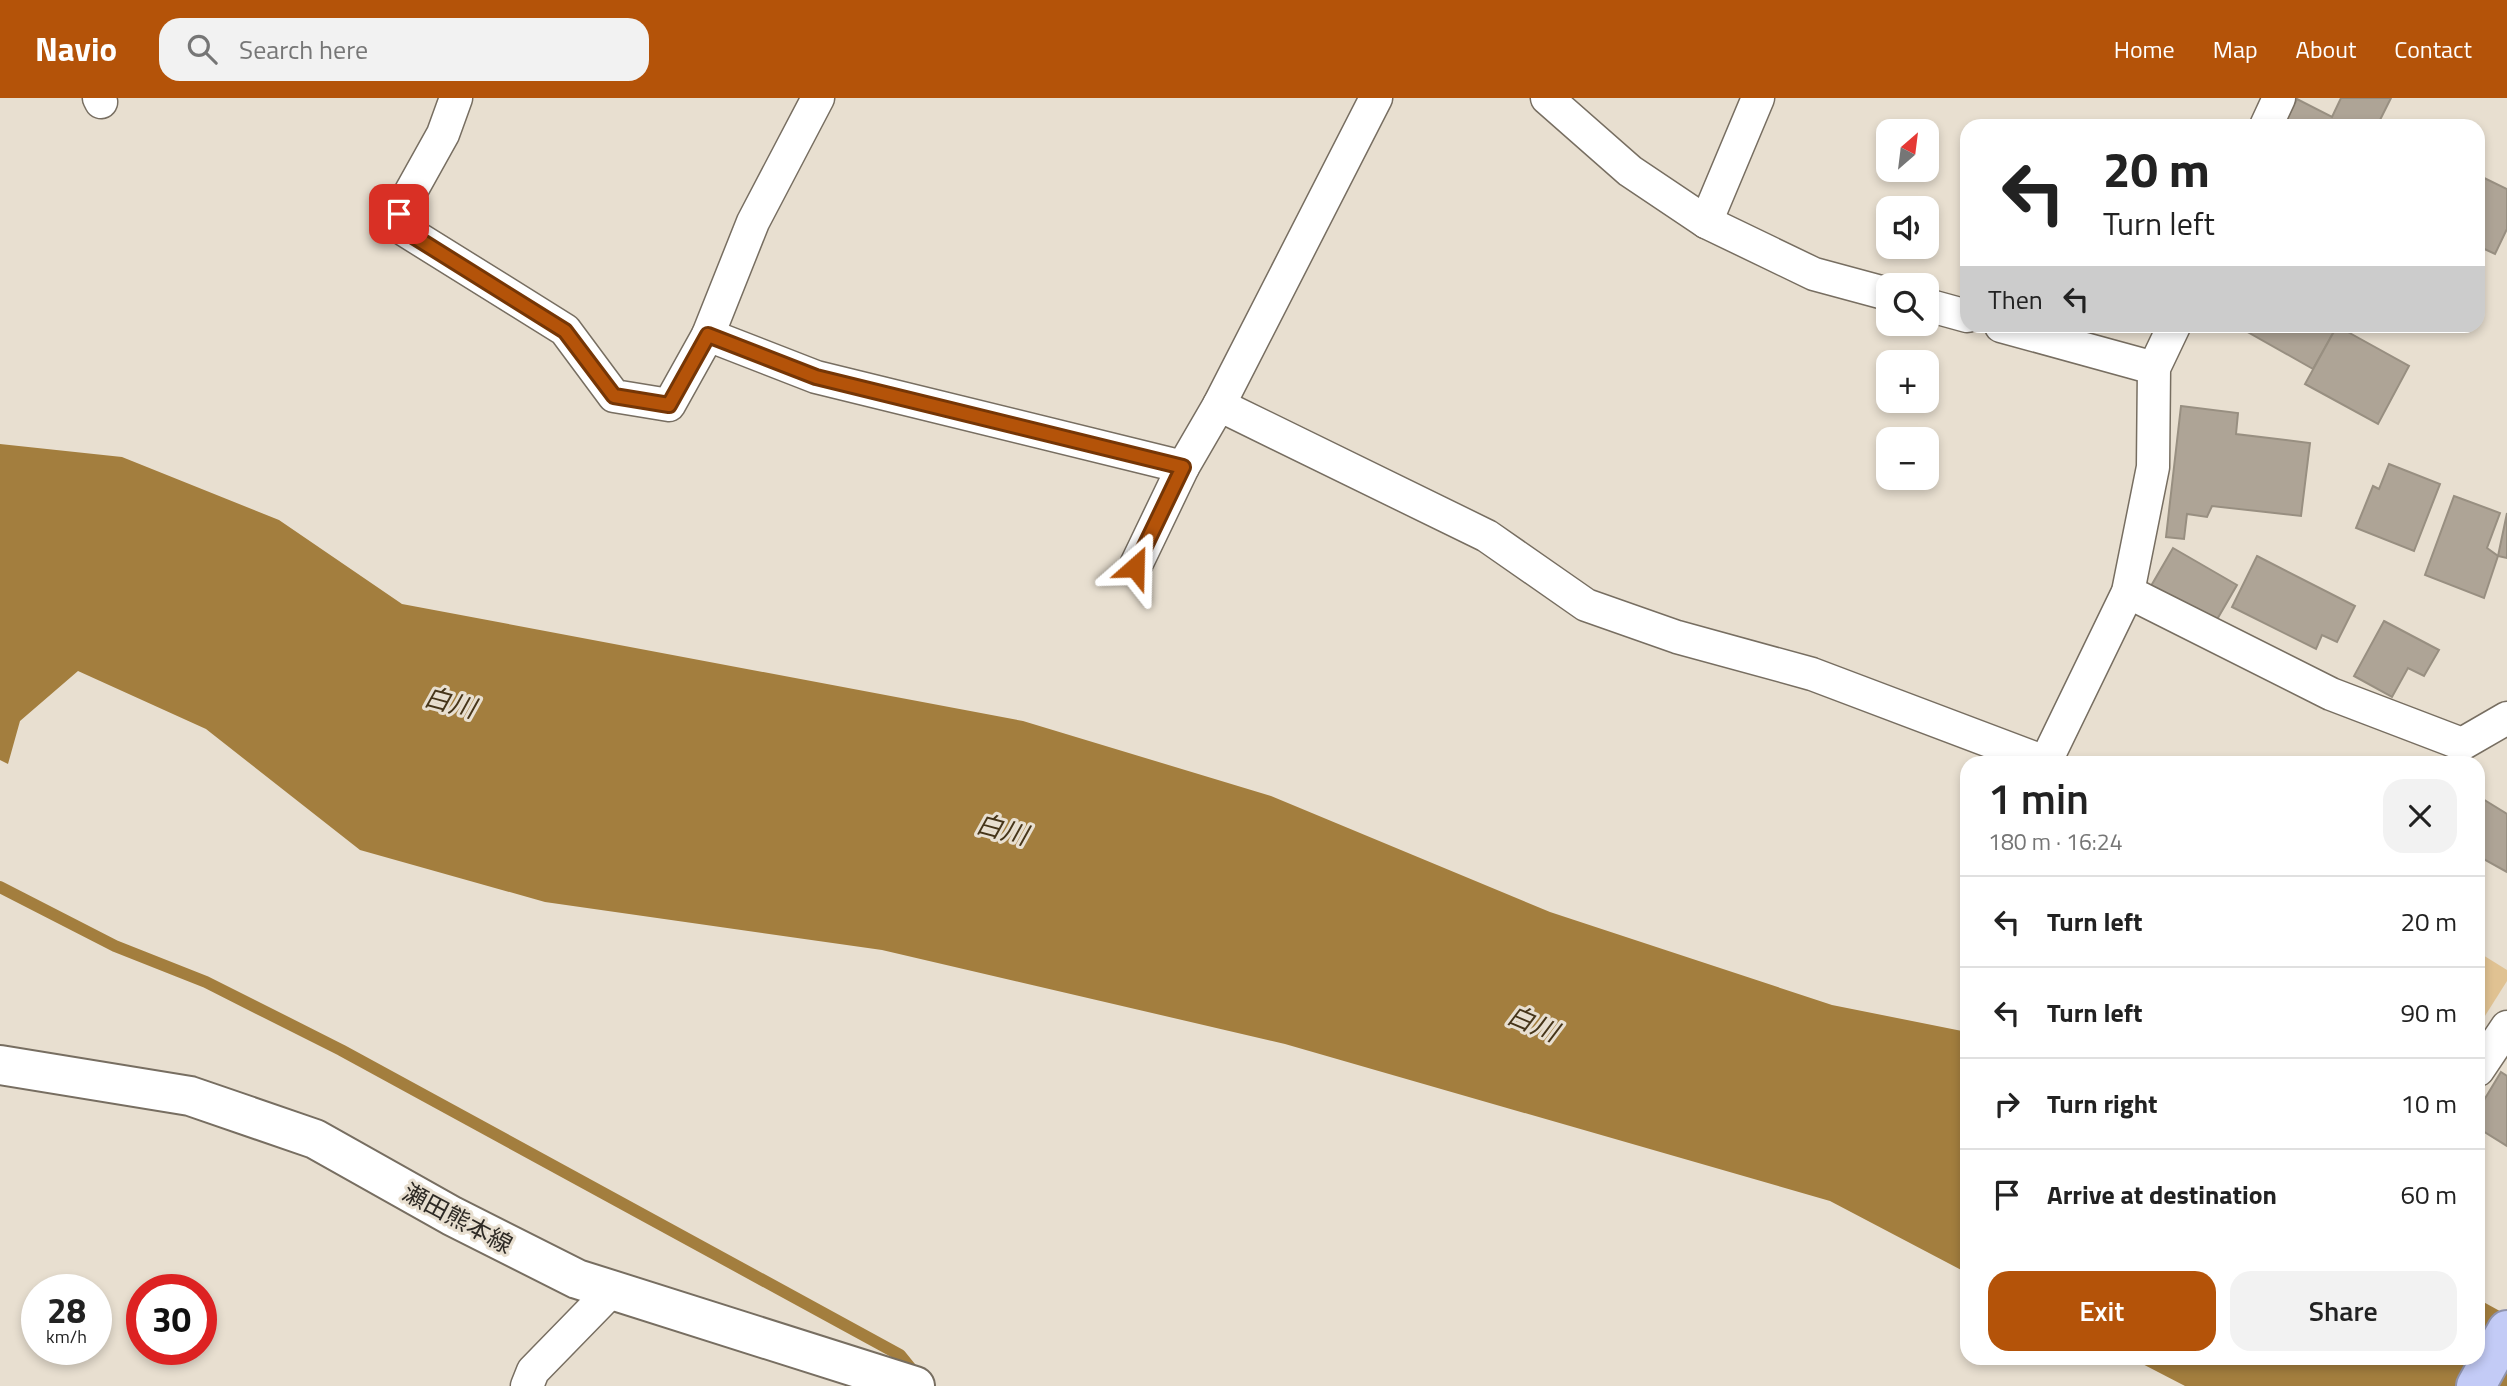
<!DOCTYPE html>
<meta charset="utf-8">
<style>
body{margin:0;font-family:"Titillium Web","Noto Sans JP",sans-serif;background:#f2f2f2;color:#222;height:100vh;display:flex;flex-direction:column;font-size:26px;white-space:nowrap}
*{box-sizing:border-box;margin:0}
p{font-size:23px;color:#767676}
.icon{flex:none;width:38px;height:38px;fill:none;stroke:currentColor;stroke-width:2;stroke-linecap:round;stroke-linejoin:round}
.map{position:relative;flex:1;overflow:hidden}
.panel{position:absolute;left:1960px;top:658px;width:525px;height:609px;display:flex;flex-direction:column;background:#fff;border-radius:21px;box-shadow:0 4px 10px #0003}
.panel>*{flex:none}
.guide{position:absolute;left:1960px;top:21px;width:525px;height:214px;border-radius:21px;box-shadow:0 4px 10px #0003;background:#fff;color:#222;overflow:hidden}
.needle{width:46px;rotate:28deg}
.fabs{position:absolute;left:1876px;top:21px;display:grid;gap:14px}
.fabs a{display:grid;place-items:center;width:63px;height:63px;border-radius:14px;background:#fff;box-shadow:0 4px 10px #0003;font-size:35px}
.speed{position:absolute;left:21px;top:1176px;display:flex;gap:14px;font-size:35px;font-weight:700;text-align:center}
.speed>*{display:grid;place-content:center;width:91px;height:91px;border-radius:50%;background:#fff;box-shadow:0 4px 10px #0003;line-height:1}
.speed small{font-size:18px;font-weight:400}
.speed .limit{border:10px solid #d22;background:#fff;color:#111}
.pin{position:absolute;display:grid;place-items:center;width:60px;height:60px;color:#fff;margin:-30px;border-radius:14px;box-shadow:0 4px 10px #0006}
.me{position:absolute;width:77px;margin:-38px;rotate:25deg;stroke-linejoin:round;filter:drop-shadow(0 0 5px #0008)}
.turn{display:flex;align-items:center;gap:24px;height:147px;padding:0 28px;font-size:32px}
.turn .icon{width:91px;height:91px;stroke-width:2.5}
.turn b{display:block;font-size:49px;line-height:60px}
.then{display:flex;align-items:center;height:66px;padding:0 28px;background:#0003;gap:14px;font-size:26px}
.round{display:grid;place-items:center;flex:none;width:74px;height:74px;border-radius:21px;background:#f2f2f2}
.headline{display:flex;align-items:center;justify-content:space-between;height:119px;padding:0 28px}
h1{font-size:42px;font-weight:600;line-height:52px}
.primary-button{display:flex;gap:14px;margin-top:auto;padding:14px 28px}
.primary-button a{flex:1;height:80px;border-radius:21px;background:#b45309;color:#fff;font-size:28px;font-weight:600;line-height:80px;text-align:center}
.primary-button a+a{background:#f2f2f2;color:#222}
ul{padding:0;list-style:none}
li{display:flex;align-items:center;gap:21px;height:91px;padding:0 28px;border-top:2px solid #e0e0e0}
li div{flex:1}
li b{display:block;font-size:26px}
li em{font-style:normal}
header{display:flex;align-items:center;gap:42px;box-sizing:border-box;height:98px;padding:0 35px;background:#b45309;color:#fff}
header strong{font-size:33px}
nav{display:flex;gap:38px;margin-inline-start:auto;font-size:24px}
.search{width:490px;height:63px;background:#f2f2f2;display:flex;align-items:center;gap:18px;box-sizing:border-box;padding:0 24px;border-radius:21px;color:#767676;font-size:26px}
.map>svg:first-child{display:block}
.green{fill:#e0c292}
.water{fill:#a37e3e}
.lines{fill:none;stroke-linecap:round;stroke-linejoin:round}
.stream{stroke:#a37e3e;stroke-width:12}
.building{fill:#aea496;stroke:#988f81;stroke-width:2}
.street-casing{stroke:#776e61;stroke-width:35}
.secondary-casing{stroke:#776e61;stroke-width:42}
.highway-casing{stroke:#8f93ad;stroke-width:42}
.street{stroke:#fff;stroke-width:32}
.secondary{stroke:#fff;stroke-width:38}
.highway{stroke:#c3cbf6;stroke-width:38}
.route-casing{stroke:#753606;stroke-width:18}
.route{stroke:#b45309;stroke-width:12}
.labels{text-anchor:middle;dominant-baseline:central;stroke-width:6;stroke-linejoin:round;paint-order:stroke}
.street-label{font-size:24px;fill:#2e2a25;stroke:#e8dfd0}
.water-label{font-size:26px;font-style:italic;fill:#463519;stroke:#e8dfd0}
</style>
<header>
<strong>Navio</strong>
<div class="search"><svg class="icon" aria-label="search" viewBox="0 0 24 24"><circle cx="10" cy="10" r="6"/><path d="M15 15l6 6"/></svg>Search here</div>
<nav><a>Home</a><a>Map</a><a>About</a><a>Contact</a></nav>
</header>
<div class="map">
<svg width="2507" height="1288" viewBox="0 0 2507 1288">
<rect width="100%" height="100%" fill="#e8dfd0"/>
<path class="green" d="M2478,854L2507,872V883L2478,929Z"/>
<g class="water">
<path d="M0,346L122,359L279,422L402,506L1023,623L1271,698L1550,814L1832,907L1967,934V1175L1830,1103L1285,946L882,852L545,804L360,752L206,631L78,573L20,623L8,666L0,662Z"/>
<path d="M2478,1201L2507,1217V1288H2185L2131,1260H2478Z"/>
</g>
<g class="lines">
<path class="stream" d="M0,789L115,848L206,884L341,952L900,1257L917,1278"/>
</g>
<g class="building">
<path d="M2341,0H2391L2377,28H2284L2297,1L2332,19Z"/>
<path d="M2478,77L2507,91V131L2495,156L2478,148Z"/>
<path d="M2237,228H2337L2313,271Z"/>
<path d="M2337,228L2409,268L2378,326L2305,286Z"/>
<path d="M2181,308L2238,315L2236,336L2310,345L2301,418L2212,408L2207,419L2187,416L2184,441L2166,439Z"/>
<path d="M2389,366L2440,386L2414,453L2356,430L2373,388L2379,391Z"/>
<path d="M2454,398L2500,415L2487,450L2498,458L2484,500L2425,477Z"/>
<path d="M2507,415V460L2498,458Z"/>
<path d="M2173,450L2237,487L2215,525L2151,488Z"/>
<path d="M2257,458L2355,508L2337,544L2322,537L2316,551L2232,509Z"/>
<path d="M2384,523L2439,552L2424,578L2408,570L2392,599L2354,578Z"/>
<path d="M2478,698L2507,716V774L2478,758Z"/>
<path d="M2501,974L2507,978V1048L2478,1030V1012Z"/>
</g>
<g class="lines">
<g class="street-casing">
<g id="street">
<path d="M99,0L101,4"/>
<path d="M456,0L443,36L399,115L403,131L565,232L614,298L669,307L708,237"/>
<path d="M818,0L753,124L708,237L816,279L1183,369L1219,307L1487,438L1586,507L1677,539L1812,576L2045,664"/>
<path d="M1547,0L1630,73L1706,124L1814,176L1888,196"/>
<path d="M2266,28L2279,0"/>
<path d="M1706,124L1758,0"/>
<path d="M1927,207L1967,218"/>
<path d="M2001,228L2154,270"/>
<path d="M1219,307L1376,0"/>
<path d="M1135,469L1183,369"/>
<path d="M2128,494L2331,596L2462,646L2507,620"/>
<path d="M2045,665L2128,494L2153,369L2154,270L2174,228"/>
<path d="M2478,972L2507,929"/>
<path d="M527,1288L533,1273L610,1194"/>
</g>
</g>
<g class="secondary-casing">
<path id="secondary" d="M0,967L190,998L315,1041L452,1118L577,1181L915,1288"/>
</g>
<g class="highway-casing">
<path id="highway" d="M2476,1288L2507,1232"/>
</g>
<use href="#street" class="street"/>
<use href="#secondary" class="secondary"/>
<use href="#highway" class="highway"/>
</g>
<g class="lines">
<g class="route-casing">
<path id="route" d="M399,116L402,131L565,233L614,298L669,307L708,237L816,279L1183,369L1135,469"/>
</g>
<use href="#route" class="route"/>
</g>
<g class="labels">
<g class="street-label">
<text transform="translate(458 1120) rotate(28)">瀬田熊本線</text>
</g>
<g class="water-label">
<text transform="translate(450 604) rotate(15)">白川</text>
<text transform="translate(1002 731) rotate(15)">白川</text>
<text transform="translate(1533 925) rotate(23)">白川</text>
</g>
</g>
</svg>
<div class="fabs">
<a><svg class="needle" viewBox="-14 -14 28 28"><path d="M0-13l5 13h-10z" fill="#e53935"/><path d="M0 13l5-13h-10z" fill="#767676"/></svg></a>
<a><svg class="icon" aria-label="sound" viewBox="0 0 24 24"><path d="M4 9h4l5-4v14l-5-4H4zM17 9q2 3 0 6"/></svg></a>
<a><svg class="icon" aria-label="search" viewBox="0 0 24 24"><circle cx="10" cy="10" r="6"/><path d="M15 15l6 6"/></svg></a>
<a>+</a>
<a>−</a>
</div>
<div class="speed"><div>28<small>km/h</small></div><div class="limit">30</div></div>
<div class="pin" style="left:399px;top:116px;background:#d93025"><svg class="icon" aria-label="arrive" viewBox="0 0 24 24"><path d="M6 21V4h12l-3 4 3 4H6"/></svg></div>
<svg class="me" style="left:1135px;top:469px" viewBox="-20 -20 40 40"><path d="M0-17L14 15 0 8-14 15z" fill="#b45309" stroke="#fff" stroke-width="4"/></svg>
<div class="guide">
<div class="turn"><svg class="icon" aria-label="left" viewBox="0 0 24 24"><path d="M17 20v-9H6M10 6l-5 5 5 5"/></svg><div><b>20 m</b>Turn left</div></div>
<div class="then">Then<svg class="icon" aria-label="left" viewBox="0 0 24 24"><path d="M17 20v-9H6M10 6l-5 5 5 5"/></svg></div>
</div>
<section class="panel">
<div class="headline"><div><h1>1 min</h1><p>180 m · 16:24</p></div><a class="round"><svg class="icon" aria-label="close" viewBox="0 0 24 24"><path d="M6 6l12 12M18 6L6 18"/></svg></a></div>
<ul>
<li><svg class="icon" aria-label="left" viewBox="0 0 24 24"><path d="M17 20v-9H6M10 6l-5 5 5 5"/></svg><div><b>Turn left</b></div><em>20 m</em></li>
<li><svg class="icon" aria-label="left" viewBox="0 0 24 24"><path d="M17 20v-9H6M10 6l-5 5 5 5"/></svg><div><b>Turn left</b></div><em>90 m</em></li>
<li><svg class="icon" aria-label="right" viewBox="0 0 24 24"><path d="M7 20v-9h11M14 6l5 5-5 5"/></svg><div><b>Turn right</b></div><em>10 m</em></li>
<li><svg class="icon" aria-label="arrive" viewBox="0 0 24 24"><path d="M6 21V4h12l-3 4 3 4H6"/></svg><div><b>Arrive at destination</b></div><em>60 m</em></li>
</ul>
<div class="primary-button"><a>Exit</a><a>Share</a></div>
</section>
</div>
